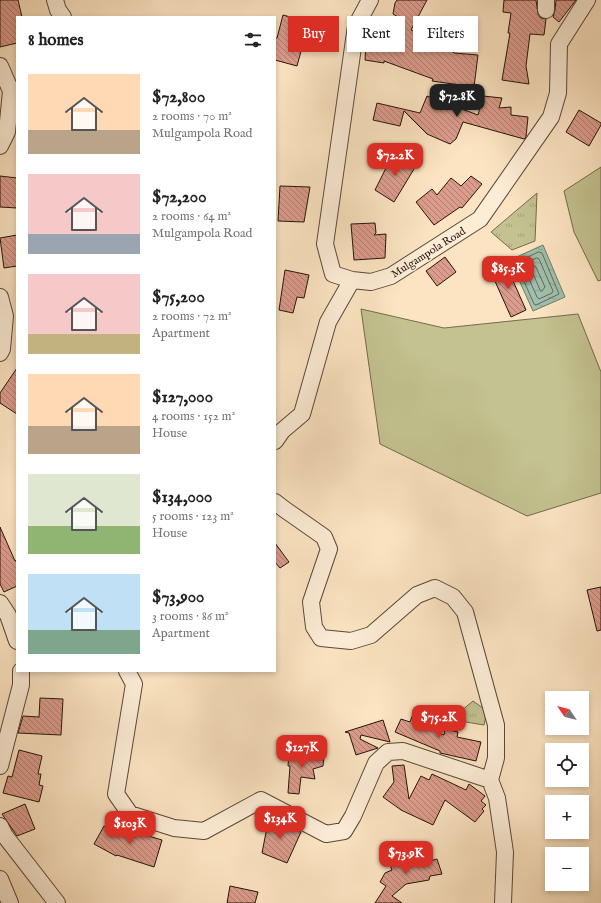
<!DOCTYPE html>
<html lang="en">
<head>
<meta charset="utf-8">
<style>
  body { margin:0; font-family:"IM FELL English",serif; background:#f6f6f6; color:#202124; height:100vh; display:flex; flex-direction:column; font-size:15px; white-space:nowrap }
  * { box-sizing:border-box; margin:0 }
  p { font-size:13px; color:#757577 }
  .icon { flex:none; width:22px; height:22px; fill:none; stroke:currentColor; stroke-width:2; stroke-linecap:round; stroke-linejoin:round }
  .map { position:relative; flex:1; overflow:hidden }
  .side { position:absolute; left:16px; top:16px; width:260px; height:656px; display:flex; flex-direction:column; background:#fff; border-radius:0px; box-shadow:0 2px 6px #0003 }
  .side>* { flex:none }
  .top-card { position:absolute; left:288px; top:16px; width:253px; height:36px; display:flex; gap:8px }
  .needle { width:26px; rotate:305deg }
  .tools { position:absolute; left:545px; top:691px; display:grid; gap:8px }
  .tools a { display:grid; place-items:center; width:44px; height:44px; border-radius:0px; background:#fff; box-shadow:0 2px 6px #0003; font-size:20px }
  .price { position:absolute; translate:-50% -34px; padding:0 9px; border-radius:8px; background:#d93025; color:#fff; font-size:13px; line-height:26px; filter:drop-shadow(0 1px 2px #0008) }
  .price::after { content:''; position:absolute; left:50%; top:24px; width:12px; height:9px; margin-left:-6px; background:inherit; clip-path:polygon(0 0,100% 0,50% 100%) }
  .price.current { background:#222; color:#fff }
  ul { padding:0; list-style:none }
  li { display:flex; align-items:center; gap:12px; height:100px; padding:0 12px }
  li span { display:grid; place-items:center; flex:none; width:112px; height:80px; border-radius:0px; color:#555 }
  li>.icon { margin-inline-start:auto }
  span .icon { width:48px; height:48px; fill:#fffc; stroke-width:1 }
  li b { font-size:17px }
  h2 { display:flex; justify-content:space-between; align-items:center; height:48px; padding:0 12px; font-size:17px }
  .pill { padding:0 14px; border-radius:0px; background:#fff; box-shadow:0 2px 6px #0003; font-size:14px; line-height:36px }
  .pill.current { background:#d93025; color:#fff }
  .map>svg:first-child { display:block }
  .grass { fill:url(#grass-tufts); stroke:#736b4d }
  .park { fill:#c3c290; stroke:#736b4d }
  .water { fill:url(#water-ripples); stroke:#6e7b6b }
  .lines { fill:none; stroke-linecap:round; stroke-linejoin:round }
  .shore { stroke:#626a5b; stroke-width:1 }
  .building { fill:url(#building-back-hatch); stroke:#23140a }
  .street-casing { stroke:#594838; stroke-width:18 }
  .street { stroke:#fdedd7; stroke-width:16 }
  .labels { text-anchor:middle; stroke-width:3; stroke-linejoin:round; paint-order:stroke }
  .street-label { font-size:11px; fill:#23140a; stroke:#fdedd7 }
</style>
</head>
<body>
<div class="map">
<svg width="601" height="903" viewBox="0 0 601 903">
  <defs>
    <pattern id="grass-tufts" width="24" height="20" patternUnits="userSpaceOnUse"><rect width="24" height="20" fill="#c3c290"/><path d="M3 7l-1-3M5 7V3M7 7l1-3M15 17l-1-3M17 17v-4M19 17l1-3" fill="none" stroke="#a7a67b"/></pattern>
    <pattern id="water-ripples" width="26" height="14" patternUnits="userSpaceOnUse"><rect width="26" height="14" fill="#a0bfac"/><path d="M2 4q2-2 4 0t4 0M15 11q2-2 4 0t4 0" fill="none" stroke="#8aa393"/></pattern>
    <pattern id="building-back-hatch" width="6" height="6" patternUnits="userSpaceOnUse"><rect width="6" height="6" fill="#dc9c8d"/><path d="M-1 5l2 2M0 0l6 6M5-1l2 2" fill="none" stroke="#b27e71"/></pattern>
  </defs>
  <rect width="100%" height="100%" fill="#fce4c2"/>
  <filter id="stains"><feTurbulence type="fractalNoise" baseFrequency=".005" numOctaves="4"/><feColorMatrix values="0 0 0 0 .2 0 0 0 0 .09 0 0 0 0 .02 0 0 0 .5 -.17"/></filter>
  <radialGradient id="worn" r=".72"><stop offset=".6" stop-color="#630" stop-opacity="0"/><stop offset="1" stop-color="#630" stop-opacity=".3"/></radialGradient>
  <path class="grass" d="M537 193 535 241 512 250 491 232Z
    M473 701 487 711 484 725 460 721 461 711Z"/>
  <path class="park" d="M601 167V280L598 281 574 232 564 191Z
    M361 309 444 328 578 314 601 372V493L527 516 380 444Z"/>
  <path class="water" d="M543 245 565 297 533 311 510 260Z"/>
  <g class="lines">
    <path class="shore" d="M539 252 542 253 559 294 536 305 534 304 516 263Z
      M537 258 539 259 553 291 552 293 539 299 537 297 523 265 524 264Z
      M534 266 536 267 545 287 542 291 540 290 531 269V267Z"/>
  </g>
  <path class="building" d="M0 0H18L22 17H17V43L0 47Z
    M397 0H427L411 30 439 41 454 53 478 55 474 87 432 81 433 79 384 61V63L365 60 366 43 394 49 403 20 393 14 395 3Z
    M504 0H536L538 14 541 18 546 19 544 35 530 34 526 66 529 84 502 80 510 33H508L511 13 503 12Z
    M556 0H576L559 22 553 17 555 10Z
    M283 15 309 22 297 66 275 60V38H277Z
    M427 96 478 115 483 96 502 98 499 108 511 107V115L528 117 526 137 524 139 463 122 456 139 450 144 427 134 404 111 400 126 373 120 377 103 420 113Z
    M579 110 601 123V125L589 146 566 132Z
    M394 152 417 164 394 202 375 190Z
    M0 176 17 178V208L0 207Z
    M471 176 482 184 462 208 460 207 434 225 416 202 432 189 437 195 451 178 461 186Z
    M280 186 310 187 304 222 278 221Z
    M375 223 376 233 374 235 386 234 385 258 354 260 351 224Z
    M17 235V266L4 268 0 238Z
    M445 257 456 272 437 286 426 271Z
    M505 263 526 310 511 317 490 270Z
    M285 270 309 275 304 298 297 297 293 313 279 310Z
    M17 368V414L0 403V393Z
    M0 527 15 561 17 560V586L4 592 0 584Z
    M275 543 289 562 280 568 275 562Z
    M601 587V630L597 631 587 590Z
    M40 698 63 699 61 735 18 733 23 716 39 717Z
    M413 714 425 720 423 726 444 735 445 729 458 732 457 737 481 742 476 761 440 753V751L395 732 401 719 410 722Z
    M383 720 390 742 361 735 360 739 378 748 356 755 349 733 345 732Z
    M19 750 42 756 38 774H41L39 785 43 786 39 802 3 793 8 776 12 777Z
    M289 752 324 756 323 766 313 769 315 779 301 777 299 794 288 793 290 766H288Z
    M404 765 409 799 421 776 429 780 432 774 466 790 469 784 485 796 481 801 486 805 482 809 484 811 475 822 445 800 433 825 401 810 383 797 394 782 392 766Z
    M25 804 35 829 17 836 2 814Z
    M269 817 277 819 301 832 287 863 262 853Z
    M122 824 135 832 162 840 154 867 117 855 116 856 94 844 104 826 116 833Z
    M410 852 419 856 423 863 437 859 442 874 430 876 429 880 406 884 392 896 402 903H375L386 886 380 882 385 873 392 870 388 861Z
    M230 886 258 892 255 903H227Z"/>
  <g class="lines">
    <defs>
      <path id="street" d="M55 0 58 10 63 17
        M370 0 356 26 325 244 333 274 352 280 371 282 391 276 480 219 551 117 558 93 559 44 587 0
        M546 10V0
        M0 66 11 91 7 132 0 146
        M0 297 5 316 2 349 0 353
        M275 441 282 431 302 414 328 322 352 280
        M275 502 284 509 324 537 329 549 311 602 314 627 321 638 351 641 371 635 417 595 435 588 453 597 465 612 496 725V758L490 780
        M0 603 8 615 17 641
        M127 671 134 684 116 794 130 814 174 828 204 831 261 800 326 834 344 831 353 816 376 763 388 752 403 751 490 780 497 798 505 852 503 903
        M0 766 21 685V671
        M0 826 5 836 57 903
        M0 879 10 903"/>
    </defs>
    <use href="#street" class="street-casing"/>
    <use href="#street" class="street"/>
  </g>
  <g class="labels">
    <g class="street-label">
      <text transform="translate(428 252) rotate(-32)" y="4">Mulgampola Road</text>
    </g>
  </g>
  <rect width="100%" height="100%" filter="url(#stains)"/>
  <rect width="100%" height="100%" fill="url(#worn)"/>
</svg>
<div class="tools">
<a><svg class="needle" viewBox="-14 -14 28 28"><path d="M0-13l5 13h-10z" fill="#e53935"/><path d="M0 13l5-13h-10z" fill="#757577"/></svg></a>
<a><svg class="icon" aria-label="locate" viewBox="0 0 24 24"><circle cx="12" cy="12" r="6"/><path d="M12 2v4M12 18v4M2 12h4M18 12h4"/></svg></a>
<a>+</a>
<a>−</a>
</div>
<b class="price current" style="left:457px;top:118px">$72.8K</b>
<b class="price" style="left:395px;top:177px">$72.2K</b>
<b class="price" style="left:508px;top:290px">$85.3K</b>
<b class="price" style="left:439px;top:739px">$75.2K</b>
<b class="price" style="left:302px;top:769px">$127K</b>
<b class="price" style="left:280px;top:840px">$134K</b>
<b class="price" style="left:130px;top:845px">$103K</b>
<b class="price" style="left:406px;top:875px">$73.9K</b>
<div class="top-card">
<a class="pill current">Buy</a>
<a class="pill">Rent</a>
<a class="pill">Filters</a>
</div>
<section class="side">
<h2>8 homes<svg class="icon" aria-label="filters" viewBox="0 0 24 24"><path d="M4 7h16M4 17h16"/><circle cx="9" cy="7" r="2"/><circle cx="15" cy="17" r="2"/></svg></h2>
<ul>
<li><span style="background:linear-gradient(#ffd9b3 70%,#b9a48a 0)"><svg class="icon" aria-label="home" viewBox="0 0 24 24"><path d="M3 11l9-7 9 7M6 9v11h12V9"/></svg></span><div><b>$72,800</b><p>2 rooms · 70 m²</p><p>Mulgampola Road</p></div></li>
<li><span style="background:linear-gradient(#f6c9c9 75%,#9aa5b1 0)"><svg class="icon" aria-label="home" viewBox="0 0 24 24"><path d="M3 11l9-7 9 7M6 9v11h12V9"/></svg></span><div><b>$72,200</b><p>2 rooms · 64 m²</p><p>Mulgampola Road</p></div></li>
<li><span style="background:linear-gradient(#f6c9c9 75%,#c2b280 0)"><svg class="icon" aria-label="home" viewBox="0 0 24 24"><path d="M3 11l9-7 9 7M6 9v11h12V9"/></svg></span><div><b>$75,200</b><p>2 rooms · 72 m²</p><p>Apartment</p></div></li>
<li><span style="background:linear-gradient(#ffd9b3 65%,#b9a48a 0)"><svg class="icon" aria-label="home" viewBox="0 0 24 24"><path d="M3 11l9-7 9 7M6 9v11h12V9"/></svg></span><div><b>$127,000</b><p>4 rooms · 152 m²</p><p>House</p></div></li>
<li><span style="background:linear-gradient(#dfe7d0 65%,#8fb573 0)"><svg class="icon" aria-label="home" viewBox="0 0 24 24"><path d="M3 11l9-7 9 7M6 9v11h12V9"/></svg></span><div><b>$134,000</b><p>5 rooms · 123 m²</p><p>House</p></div></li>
<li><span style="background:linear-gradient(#bfe0f5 70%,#7fa58c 0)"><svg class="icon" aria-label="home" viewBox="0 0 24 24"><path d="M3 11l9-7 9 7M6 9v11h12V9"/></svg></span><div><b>$73,900</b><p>3 rooms · 86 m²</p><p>Apartment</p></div></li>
</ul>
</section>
</div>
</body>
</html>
